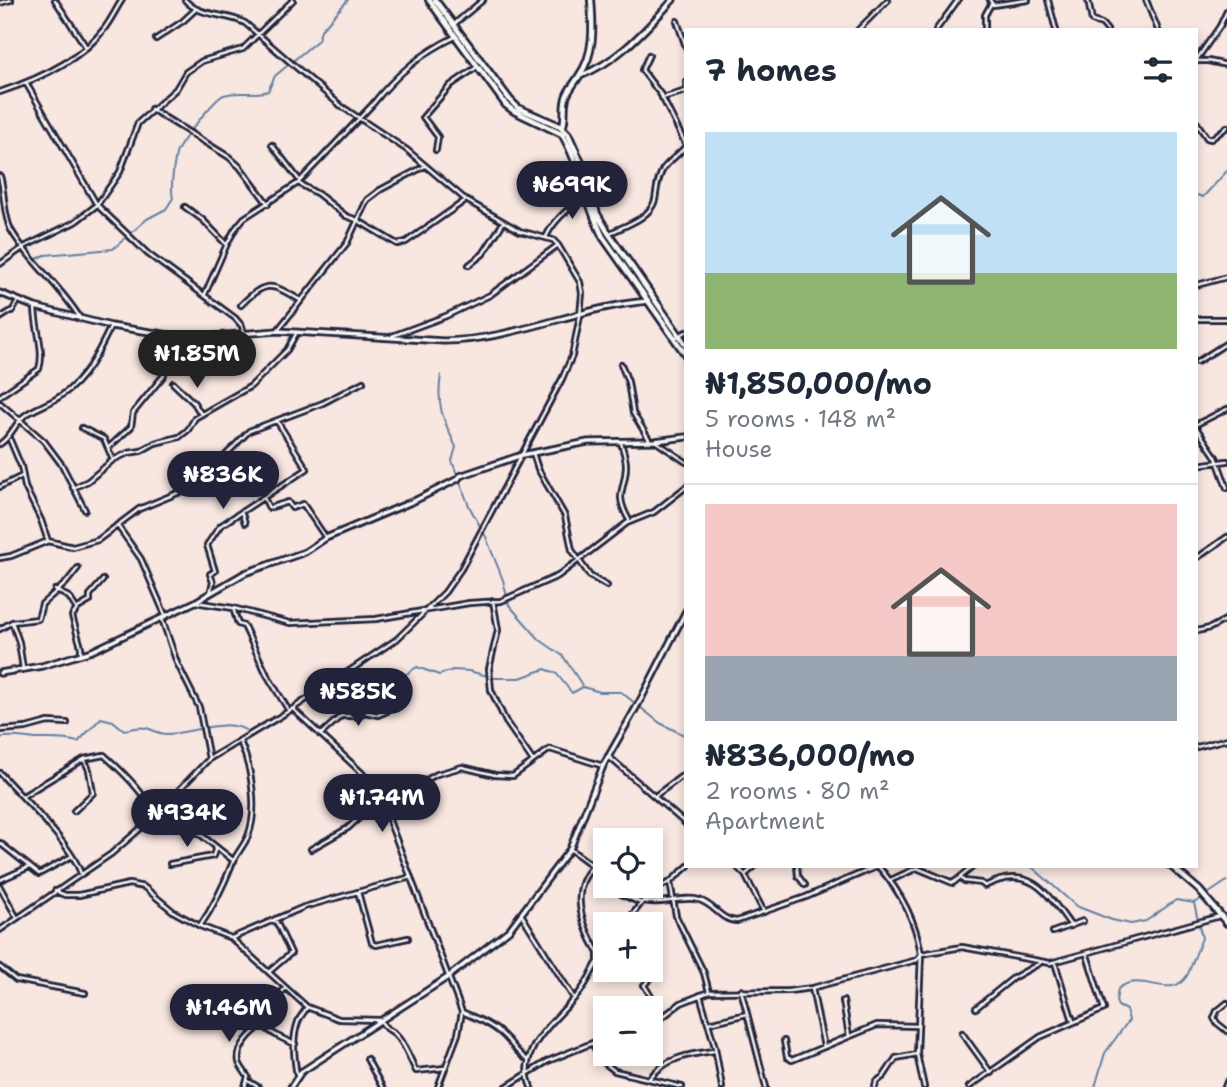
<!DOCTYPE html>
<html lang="en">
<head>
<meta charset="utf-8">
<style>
  body { margin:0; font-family:"Shantell Sans",sans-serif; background:#f2f2f3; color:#1f2937; height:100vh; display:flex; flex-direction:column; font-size:26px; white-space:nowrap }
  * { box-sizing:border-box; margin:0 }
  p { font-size:23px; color:#747a83 }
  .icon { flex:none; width:38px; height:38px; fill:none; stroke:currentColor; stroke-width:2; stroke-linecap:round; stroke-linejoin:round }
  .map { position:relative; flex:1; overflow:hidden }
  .sheet { position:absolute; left:684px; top:28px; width:514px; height:840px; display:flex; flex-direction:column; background:#fff; border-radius:0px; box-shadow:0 4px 10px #0003 }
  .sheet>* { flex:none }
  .buttons { position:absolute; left:593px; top:828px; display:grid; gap:14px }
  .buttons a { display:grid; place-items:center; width:70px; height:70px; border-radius:0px; background:#fff; box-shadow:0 4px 10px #0003; font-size:35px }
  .price { position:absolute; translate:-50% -60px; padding:0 16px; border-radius:24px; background:#22223b; color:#fff; font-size:23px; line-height:46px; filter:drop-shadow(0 2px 4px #0008) }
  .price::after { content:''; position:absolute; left:50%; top:42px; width:21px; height:16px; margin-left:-10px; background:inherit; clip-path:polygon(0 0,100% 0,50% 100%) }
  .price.selected { background:#222; color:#fff }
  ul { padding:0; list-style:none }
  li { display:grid; align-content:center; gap:14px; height:371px; padding:0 21px }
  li+li { border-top:2px solid #e0e1e3 }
  li span { display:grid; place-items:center; height:217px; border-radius:0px; color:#555 }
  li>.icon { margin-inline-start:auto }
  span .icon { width:126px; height:126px; fill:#fffc; stroke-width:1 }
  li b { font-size:30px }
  h2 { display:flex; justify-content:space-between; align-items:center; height:84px; padding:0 21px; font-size:30px }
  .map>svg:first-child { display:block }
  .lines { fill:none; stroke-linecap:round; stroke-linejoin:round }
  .stream { stroke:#6380a3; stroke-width:2 }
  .minor-casing { stroke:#22223b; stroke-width:8 }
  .tertiary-casing { stroke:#22223b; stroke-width:9 }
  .secondary-casing { stroke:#22223b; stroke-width:10 }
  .minor { stroke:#f6f6f2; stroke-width:2.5 }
  .tertiary { stroke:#f6f6f2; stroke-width:3.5 }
  .secondary { stroke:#f6f6f2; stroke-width:4.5 }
</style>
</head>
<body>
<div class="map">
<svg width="1227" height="1087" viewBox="0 0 1227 1087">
  <rect width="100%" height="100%" fill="#f8e6e0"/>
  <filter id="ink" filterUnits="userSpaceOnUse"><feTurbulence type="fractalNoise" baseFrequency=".0143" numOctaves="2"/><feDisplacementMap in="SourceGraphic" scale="14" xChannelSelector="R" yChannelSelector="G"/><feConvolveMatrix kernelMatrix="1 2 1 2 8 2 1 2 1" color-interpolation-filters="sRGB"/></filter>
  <g filter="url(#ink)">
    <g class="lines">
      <path class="stream" d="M1197 195 1203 197 1227 171
        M37 259 45 255 113 249 147 219 166 209 173 198C170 189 174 164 176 154 178 145 216 97 224 95 238 90 254 96 268 91L275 76 318 40 321 30 348 0
        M441 375C436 405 443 419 456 447L452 461 469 506 486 537 503 580 509 605 540 640 563 656 582 685
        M329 688 337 686 352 693 371 697 417 667 439 675 453 670 469 671 495 678H520L545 669 556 673 572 693 583 687 600 692H621L660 723 686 736
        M0 738C13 734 26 739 39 739 53 739 64 738 78 742L101 718 113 721 124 730C130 729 140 726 146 728 154 730 158 734 167 734 190 734 228 716 248 732
        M1031 866 1076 906 1112 920 1131 924 1146 921 1176 900 1194 903 1227 881
        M1095 1087 1105 1053 1129 1020 1126 1010 1118 1006 1116 1001 1118 989C1141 969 1172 1003 1188 974L1202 938 1194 903"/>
      <defs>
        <path id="minor" d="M55 0 86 47
          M990 0 993 5 1028 0
          M1048 0 1056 30
          M1088 0 1092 21 1102 24 1107 30
          M1146 0 1158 30
          M0 3 11 0
          M677 21 686 47
          M453 25 483 0
          M858 30 888 0
          M936 30 958 0
          M985 30V15L991 4
          M156 39 183 21 196 9
          M649 55 642 70 661 95 686 145
          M1197 59 1220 26 1227 11
          M1197 61H1208L1227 65
          M686 82V88
          M26 83 97 205 148 254 235 318 242 326 244 333
          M0 92C36 80 81 60 104 29 111 20 116 9 122 0
          M662 98 686 91
          M151 109 229 157 240 167 268 204
          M1197 123 1207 138 1211 139 1227 127
          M272 145 300 181
          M436 150 438 137 423 117 451 85 477 67
          M0 176C5 192 3 215 11 230 30 263 61 286 80 318
          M298 183 318 194 346 216 357 220 397 244 406 242 466 200
          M185 207 203 220 226 244
          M608 234C623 226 650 219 655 200 657 188 657 180 663 169 668 162 680 153 686 146
          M546 237C555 218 570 208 586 195
          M0 264 24 247 75 222 97 205 120 172 138 123 176 89 186 72 202 61 243 49 293 0
          M469 265 483 254 503 223
          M1197 285 1227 277
          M205 294 227 244 235 229 244 218 298 183 372 105C394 77 423 52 455 37
          M241 305C266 280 271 283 300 300
          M0 318 13 310 18 301
          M1197 319H1227
          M277 331 347 243 367 200 380 190 425 166
          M392 336 446 316 490 295 558 245
          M675 338 686 332
          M147 344 163 366
          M1197 362 1227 343
          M621 364 628 382 633 413 650 441
          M173 383 194 403 201 414
          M0 396 39 369C45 351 35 327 35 307
          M0 403 44 441 62 465 85 510
          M1197 424 1227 409
          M82 428 104 439 113 460
          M1197 429 1216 457 1227 488
          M10 440 21 466 25 487 41 520 48 541
          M655 441 686 462
          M621 443C623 450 626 458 626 465 626 490 613 492 629 520
          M0 444C12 436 13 426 24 416 36 407 50 404 62 395 86 379 99 351 111 326
          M108 448 131 427 133 413 164 375 163 366 177 350 180 337
          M533 453 538 469 565 516 572 550 590 576 607 586
          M1197 465 1227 461
          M0 487 22 476
          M73 488 88 481 113 460 128 453 141 451 155 443 179 437 188 430 195 418 251 386 287 350 297 332
          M264 498 269 508 288 502 292 508 303 504 326 538
          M242 514 245 523
          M117 525 141 559 166 617
          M0 558 11 556 48 541 73 547 98 540 139 509 185 490 217 464 249 431 323 403 363 382
          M1197 558 1227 537
          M55 590 69 597 76 608
          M210 593 213 582 210 574 215 571 207 545 220 526 307 469 277 421
          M493 601 498 630 489 669 491 690 506 722 533 761
          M195 602 233 608 290 623 376 619 469 603 501 601 558 576 627 523 654 512 686 487
          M233 608 238 624 244 626 267 675 289 711
          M162 619 177 663 199 707 209 759
          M12 622 19 642 23 669
          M0 629 12 622 38 619 42 604 66 583 78 568
          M1197 631 1210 628 1227 619
          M81 654V647L72 616 78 608 90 601V595L103 580
          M293 709 362 773 386 803 390 823 462 1012 458 1034 438 1087
          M0 730 26 728 48 722 67 723
          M320 735 341 716H357L365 712 378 715 387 711
          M1197 747 1227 739
          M608 756 686 824
          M0 773C21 797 72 844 81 874
          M23 796 84 759 104 755C124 773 142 791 155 814
          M655 796 686 773
          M160 809 182 820 234 861
          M74 811 93 793 89 770 84 759
          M0 843 39 874 72 856
          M311 849 348 828 360 817 437 774 462 767 495 775 513 776 550 749 603 766
          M570 849 593 866 606 879
          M170 864 213 856 216 847
          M593 866C568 892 583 926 598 953V959
          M736 866 745 875 764 912
          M797 866 798 876 805 885
          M745 875 755 866
          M961 878 964 881 981 883 985 886C1029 863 1047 892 1071 926
          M0 880 29 867
          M891 880 917 868 953 883 974 866
          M670 882 676 916 704 973 709 992
          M611 886 621 894 641 903
          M0 887 17 918
          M55 891 65 895H79L129 884 144 887 174 912 200 926 231 938 307 1007 339 1019 380 1020C389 1034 389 1027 396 1035 405 1044 410 1059 416 1071L445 1068
          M358 892 372 943 376 945 408 938
          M643 901C662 906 682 895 699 900 714 904 721 921 737 921L806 897 878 866C900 891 916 921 921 954L917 1054 924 1087
          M521 914 573 997
          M625 924 650 892 670 882 688 866
          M200 926C214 906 223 887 232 864 236 854 244 846 248 836 259 809 251 767 240 741
          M0 930 111 854 148 822 209 759 289 711 397 639 445 592 461 569 562 379 572 356 580 316 582 293 580 282 558 245 553 240 520 231 466 200 407 150 341 106 245 23C226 13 199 17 185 0
          M1053 932 1083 921
          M232 938 304 907 411 877
          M651 959 654 965 651 969
          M1055 963 1073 1021
          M0 967 16 980 85 993
          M650 970 648 972 651 978 644 985 663 1016
          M270 971 291 953 275 919
          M812 988 824 1047
          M741 990 766 1087
          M232 993C249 998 252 1011 262 1024 271 1034 283 1039 295 1044
          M700 995 715 1047 722 1087
          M272 1001 286 988
          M843 1001 849 1036
          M1227 1003 1217 1011 1214 1018 1217 1023 1227 1031
          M976 1008 1013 978 1040 963
          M462 1012C476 1018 491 1024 503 1035 512 1043 517 1054 528 1060
          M709 1023 747 1014
          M651 1026 681 1003 709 992 789 991 812 988 917 960 921 954 962 947 1050 963 1220 916
          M962 1033 991 1073
          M784 1041 787 1057 792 1060 877 1025 918 1026
          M592 1043 602 1061 615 1071 682 1087
          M367 1059 382 1087
          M297 1075C294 1059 292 1038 298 1022 300 1016 305 1012 307 1007
          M649 1079C665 1058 689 1054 714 1051
          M248 1081 258 1087
          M245 1087 248 1077C245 1072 240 1066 239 1062 236 1047 252 1032 263 1025
          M506 1087 548 1061 590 1044 606 1040
          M531 1087C514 1049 559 1018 580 992 590 979 595 963 606 950
          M875 1087 876 1082 884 1076 896 1058 917 1054
          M969 1087 1040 1037 1104 1009 1087 955
          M1225 1087 1227 1082"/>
        <path id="tertiary" d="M580 76C619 61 645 30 673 0
          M0 293 35 307 111 326 189 338 277 331 444 341C514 340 579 307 648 301
          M0 673 42 666 92 651 195 602 245 573 305 552 326 538 416 500 458 479 460 476 522 455 588 442 655 441 686 437
          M291 1087 301 1072 448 977 509 930 570 849 603 766 641 699 686 611"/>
        <path id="secondary" d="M429 0 506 105 514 111 562 134C581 166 586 204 603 237L686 355
          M435 0 510 100 518 108 560 126 568 134 583 167 597 214 609 234 686 345
          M562 128C567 118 562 106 567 95 570 88 575 83 579 76 595 54 593 26 591 0
          M1171 866 1199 890 1227 923"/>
      </defs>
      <use href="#minor" class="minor-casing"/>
      <use href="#tertiary" class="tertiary-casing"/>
      <use href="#secondary" class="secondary-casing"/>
      <use href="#minor" class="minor"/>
      <use href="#tertiary" class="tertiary"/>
      <use href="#secondary" class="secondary"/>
    </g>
  </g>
</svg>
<div class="buttons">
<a><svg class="icon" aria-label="locate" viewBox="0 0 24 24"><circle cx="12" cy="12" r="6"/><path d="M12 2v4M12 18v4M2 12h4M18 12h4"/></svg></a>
<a>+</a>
<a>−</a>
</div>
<b class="price" style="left:572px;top:221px">₦699K</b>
<b class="price selected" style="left:197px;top:390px">₦1.85M</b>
<b class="price" style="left:223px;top:511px">₦836K</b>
<b class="price" style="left:358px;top:728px">₦585K</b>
<b class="price" style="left:382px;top:834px">₦1.74M</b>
<b class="price" style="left:187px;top:849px">₦934K</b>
<b class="price" style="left:229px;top:1044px">₦1.46M</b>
<section class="sheet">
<h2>7 homes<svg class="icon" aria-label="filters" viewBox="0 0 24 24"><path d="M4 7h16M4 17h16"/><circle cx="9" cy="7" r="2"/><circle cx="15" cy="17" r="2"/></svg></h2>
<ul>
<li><span style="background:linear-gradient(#bfe0f5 65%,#8fb573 0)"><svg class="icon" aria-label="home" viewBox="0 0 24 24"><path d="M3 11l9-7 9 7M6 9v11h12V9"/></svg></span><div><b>₦1,850,000/mo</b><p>5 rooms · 148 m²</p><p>House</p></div></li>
<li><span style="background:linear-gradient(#f6c9c9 70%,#9aa5b1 0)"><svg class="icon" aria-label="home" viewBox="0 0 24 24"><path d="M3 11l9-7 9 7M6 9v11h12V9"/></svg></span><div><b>₦836,000/mo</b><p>2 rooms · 80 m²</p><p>Apartment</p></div></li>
</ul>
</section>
</div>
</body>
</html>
